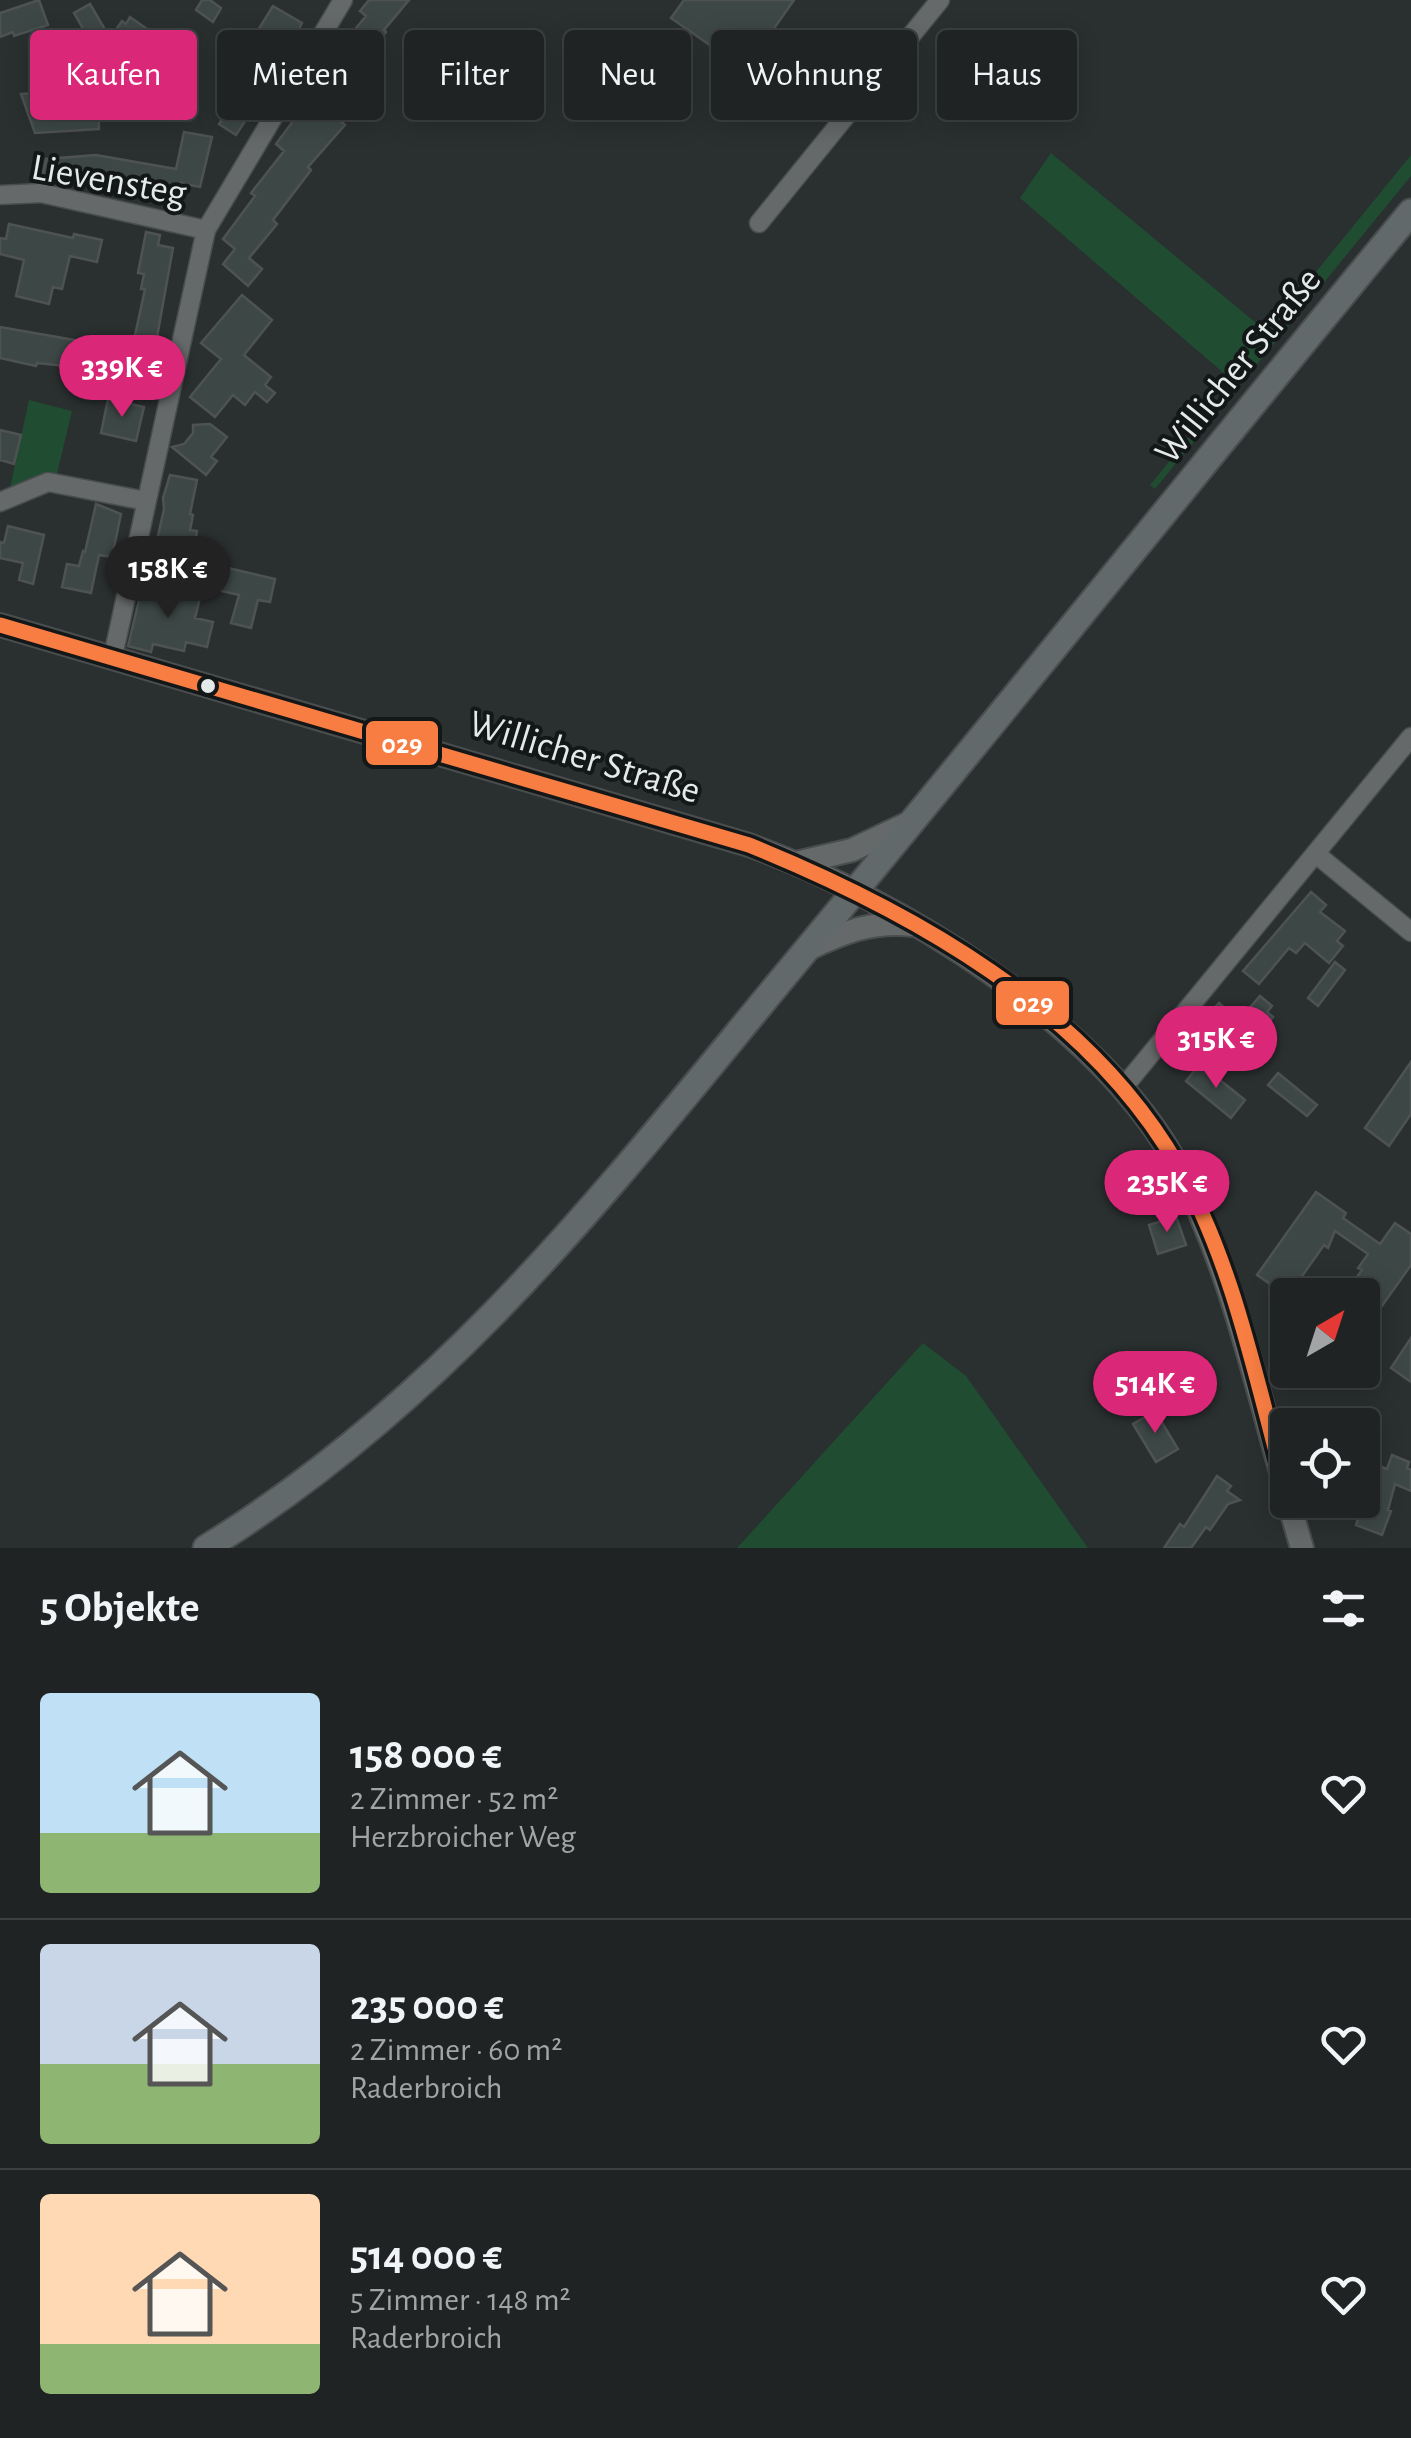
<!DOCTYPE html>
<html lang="de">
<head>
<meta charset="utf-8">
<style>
  body { margin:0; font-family:"Alegreya Sans",sans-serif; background:#282b2b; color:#f1f3f6; height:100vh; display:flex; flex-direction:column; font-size:38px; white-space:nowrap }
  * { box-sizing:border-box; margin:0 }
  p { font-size:32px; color:#a2a4a6 }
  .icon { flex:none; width:55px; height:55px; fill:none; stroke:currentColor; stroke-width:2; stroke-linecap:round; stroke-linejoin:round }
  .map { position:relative; height:1548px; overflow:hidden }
  .panel { display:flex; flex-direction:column; background:#202323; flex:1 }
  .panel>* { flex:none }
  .hud { position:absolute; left:30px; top:30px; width:1352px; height:90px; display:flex; gap:20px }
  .needle { width:65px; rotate:39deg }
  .buttons { position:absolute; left:1270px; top:1278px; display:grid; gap:20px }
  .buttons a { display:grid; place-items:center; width:110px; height:110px; border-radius:10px; background:#202323; box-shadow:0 5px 25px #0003,0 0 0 2px #3d4041; font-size:50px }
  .price { position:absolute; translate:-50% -85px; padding:0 22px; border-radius:35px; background:#db2777; color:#fff; font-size:32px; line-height:65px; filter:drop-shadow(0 2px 5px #0008) }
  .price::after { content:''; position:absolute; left:50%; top:60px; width:30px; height:22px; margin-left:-15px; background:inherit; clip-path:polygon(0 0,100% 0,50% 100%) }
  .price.active { background:#222; color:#fff }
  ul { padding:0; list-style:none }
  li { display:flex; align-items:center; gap:30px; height:250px; padding:0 40px }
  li+li { border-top:2px solid #3d4041 }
  li span { display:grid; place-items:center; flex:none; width:280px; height:200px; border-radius:10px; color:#555 }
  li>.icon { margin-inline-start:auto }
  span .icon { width:120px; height:120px; fill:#fffc; stroke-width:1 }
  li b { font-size:42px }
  h2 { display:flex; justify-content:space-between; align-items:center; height:120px; padding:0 40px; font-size:42px }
  .pill { padding:0 35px; border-radius:10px; background:#202323; box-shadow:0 5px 25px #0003,0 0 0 2px #3d4041; font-size:35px; line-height:90px }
  .pill.active { background:#db2777; color:#fff }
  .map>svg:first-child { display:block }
  .green { fill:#204c32 }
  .building { fill:#3d4846; stroke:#4e5252; stroke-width:2.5 }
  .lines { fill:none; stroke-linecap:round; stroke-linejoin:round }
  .minor-casing { stroke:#494d4d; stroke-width:21 }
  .tertiary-casing { stroke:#494d4d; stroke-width:26 }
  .secondary-casing { stroke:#494d4d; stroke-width:29 }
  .minor { stroke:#666969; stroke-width:18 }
  .tertiary { stroke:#666969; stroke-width:22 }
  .secondary { stroke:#61696b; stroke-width:25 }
  .bus-1-casing { stroke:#141717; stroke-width:22 }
  .bus-1 { stroke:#f77d43; stroke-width:15 }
  .bus-dot { fill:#e4e9e9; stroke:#141717; stroke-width:4 }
  .labels { text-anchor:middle; stroke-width:8; stroke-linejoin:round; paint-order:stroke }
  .street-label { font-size:38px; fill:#e4e9e9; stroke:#141717 }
  .line-badge { stroke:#141717; stroke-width:4 }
  .badge-label { font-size:28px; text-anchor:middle; font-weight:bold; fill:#fff }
</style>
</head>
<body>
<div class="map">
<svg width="1411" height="1548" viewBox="0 0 1411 1548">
  <rect width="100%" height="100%" fill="#2a2f2f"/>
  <path class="green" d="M1051 153 1267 332 1411 155V176L1155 489 1150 485 1234 382 1020 198Z
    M29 400 72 411 57 474 39 475 10 488Z
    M923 1343 966 1376 1088 1548H737Z"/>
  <path class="building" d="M39 0 48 25 14 36 13 32 0 37V13Z
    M202 0H210L221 8 213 22 196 10Z
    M369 0H409L384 30 386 32 381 38 384 41 360 70 363 71 358 77 360 80 332 114 345 125 308 167 311 170 273 220 277 224 249 258 262 269 248 286 223 264 235 249 223 239 255 196 251 193 284 151 276 144 342 55 337 51 366 16 360 11Z
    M684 0H794L754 57 739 47 731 60 671 18Z
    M90 4 110 38 122 21 126 24 130 17 150 31 133 54 127 49 115 98 98 100 99 129 35 133 21 94 45 92 46 111 79 108 78 85 114 83 74 13Z
    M273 6 302 23 277 72 236 135 219 124 229 108 219 101 240 66 237 64Z
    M51 52 82 55 79 82 48 79Z
    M184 132 212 137 200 187 180 183 178 196 158 192 157 197 79 180 78 184 50 178V175L43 173 46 159 96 155 176 169Z
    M9 224 73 238 74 234 102 240 97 262 70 256 62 289 53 287 49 304 16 296 24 260 0 254V238L6 239Z
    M146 232 160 235 158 245 173 248 149 382 126 377 145 289H141L144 274 138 273Z
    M242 295 272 320 244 355 271 377 265 385 275 393 267 402 255 392 245 405 233 395 215 417 190 397 221 359 201 343Z
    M0 327 80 341 74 367 37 363 36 366 0 358Z
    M108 399 144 407 136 441 101 433Z
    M210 424 227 437 211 457 217 461 206 475 172 447 184 444 193 433V425Z
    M0 430 21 435 14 464 0 460Z
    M170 475 197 480 190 514 193 515 190 530 197 531 191 568 177 565 180 554 155 549 164 509 163 498Z
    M96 504 121 514 112 557 99 555 91 593 62 587 67 564 79 566 83 551 85 552Z
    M8 526 44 535 33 584 19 580 23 563 0 558V542L4 543Z
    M211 564 275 579 270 602 258 600 251 628 231 623 239 595 205 587Z
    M143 584 200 598 195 618 213 622 207 647 186 642 184 651 153 644 151 652 128 646Z
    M1311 892 1326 905 1320 912 1345 931 1337 941 1343 946 1329 963 1305 943 1296 953 1289 948 1259 984 1243 971Z
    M1335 962 1345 970 1318 1006 1308 998Z
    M1260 996 1272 1006 1267 1012 1273 1017 1257 1036 1240 1022 1225 1038 1204 1019 1219 1003 1239 1020Z
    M1411 1062V1114L1389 1146 1365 1128Z
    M1200 1064 1245 1100 1231 1118 1186 1081Z
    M1278 1073 1317 1105 1307 1116 1268 1085Z
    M1316 1192 1346 1213 1343 1218 1380 1244 1395 1223 1411 1234V1265L1362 1334V1295H1344L1362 1270 1358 1268 1368 1254 1335 1231 1328 1248 1324 1245 1288 1296 1257 1275Z
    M1176 1216 1186 1245 1158 1254 1149 1225Z
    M1411 1338V1382L1391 1368Z
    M1155 1411 1178 1449 1156 1462 1133 1424Z
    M1392 1455 1409 1462 1407 1468 1411 1470V1491L1395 1484 1388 1510 1391 1511 1382 1535 1356 1525 1362 1507V1491L1374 1464 1387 1469Z
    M1217 1476 1231 1486 1227 1491 1240 1500 1228 1504 1210 1530 1206 1527 1191 1548H1164L1180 1524 1184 1527Z"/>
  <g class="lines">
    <defs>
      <path id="minor" d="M0 195 41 193 206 230
        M759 223 940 0
        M0 502 48 482 146 501
        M113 656 206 230 343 0
        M1316 854 1411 932
        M1122 1089 1411 737"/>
      <path id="tertiary" d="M0 625 749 845C896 898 1103 1025 1178 1167 1232 1270 1256 1386 1288 1498
        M796 863 852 850 909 823
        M806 950C841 933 873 920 913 925
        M1288 1500 1302 1548"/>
      <path id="secondary" d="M206 1548C458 1393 621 1172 807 949 1010 705 1208 457 1411 212"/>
    </defs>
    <use href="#minor" class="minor-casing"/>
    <use href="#tertiary" class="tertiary-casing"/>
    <use href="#secondary" class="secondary-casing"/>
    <use href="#minor" class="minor"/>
    <use href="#tertiary" class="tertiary"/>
    <use href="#secondary" class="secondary"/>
    <defs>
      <path id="bus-1" d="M0 625 749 845C912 911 1088 1009 1178 1166 1235 1266 1257 1386 1288 1496"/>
    </defs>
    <use href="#bus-1" class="bus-1-casing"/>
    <use href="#bus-1" class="bus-1"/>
  </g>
  <circle class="bus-dot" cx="208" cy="686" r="9"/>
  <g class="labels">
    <g class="street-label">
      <text transform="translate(109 179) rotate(10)" y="13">Lievensteg</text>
      <text transform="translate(1237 365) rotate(-51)" y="13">Willicher Straße</text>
      <text transform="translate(585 756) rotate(17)" y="13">Willicher Straße</text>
    </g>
  </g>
  <g class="line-badge">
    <rect x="364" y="719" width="76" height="48" rx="10" fill="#f77d43"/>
    <rect x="994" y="979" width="77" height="48" rx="10" fill="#f77d43"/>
  </g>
  <g class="badge-label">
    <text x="402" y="753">029</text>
    <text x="1033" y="1012">029</text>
  </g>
</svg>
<div class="buttons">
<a><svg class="needle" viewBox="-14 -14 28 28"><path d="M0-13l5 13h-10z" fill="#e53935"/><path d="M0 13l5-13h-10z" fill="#a2a4a6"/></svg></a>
<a><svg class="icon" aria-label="locate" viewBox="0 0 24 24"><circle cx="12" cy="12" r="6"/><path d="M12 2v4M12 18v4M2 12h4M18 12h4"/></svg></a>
</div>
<b class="price" style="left:122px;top:420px">339K €</b>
<b class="price active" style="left:168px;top:621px">158K €</b>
<b class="price" style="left:1216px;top:1091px">315K €</b>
<b class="price" style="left:1167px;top:1235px">235K €</b>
<b class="price" style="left:1155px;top:1436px">514K €</b>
<div class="hud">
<a class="pill active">Kaufen</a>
<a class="pill">Mieten</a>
<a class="pill">Filter</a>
<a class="pill">Neu</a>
<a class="pill">Wohnung</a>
<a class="pill">Haus</a>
</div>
</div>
<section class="panel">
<h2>5 Objekte<svg class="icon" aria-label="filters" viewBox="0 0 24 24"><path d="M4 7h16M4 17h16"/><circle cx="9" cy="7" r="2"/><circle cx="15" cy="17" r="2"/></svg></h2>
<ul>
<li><span style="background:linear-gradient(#bfe0f5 70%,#8fb573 0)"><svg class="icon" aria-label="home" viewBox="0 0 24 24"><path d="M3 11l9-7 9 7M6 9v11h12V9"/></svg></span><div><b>158 000 €</b><p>2 Zimmer · 52 m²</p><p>Herzbroicher Weg</p></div><svg class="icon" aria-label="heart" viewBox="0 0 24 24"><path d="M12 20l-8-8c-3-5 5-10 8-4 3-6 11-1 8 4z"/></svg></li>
<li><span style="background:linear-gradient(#c9d6e8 60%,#8fb573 0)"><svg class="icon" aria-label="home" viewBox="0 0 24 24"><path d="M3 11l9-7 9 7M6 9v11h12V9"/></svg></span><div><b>235 000 €</b><p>2 Zimmer · 60 m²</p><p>Raderbroich</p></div><svg class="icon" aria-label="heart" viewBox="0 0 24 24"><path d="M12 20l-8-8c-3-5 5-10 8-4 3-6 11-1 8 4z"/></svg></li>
<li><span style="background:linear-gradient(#ffd9b3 75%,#8fb573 0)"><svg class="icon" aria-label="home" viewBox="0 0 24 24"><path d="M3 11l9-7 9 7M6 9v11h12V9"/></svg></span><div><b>514 000 €</b><p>5 Zimmer · 148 m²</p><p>Raderbroich</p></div><svg class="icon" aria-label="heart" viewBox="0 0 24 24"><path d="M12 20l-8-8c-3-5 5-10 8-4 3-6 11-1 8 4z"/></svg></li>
</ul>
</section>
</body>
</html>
